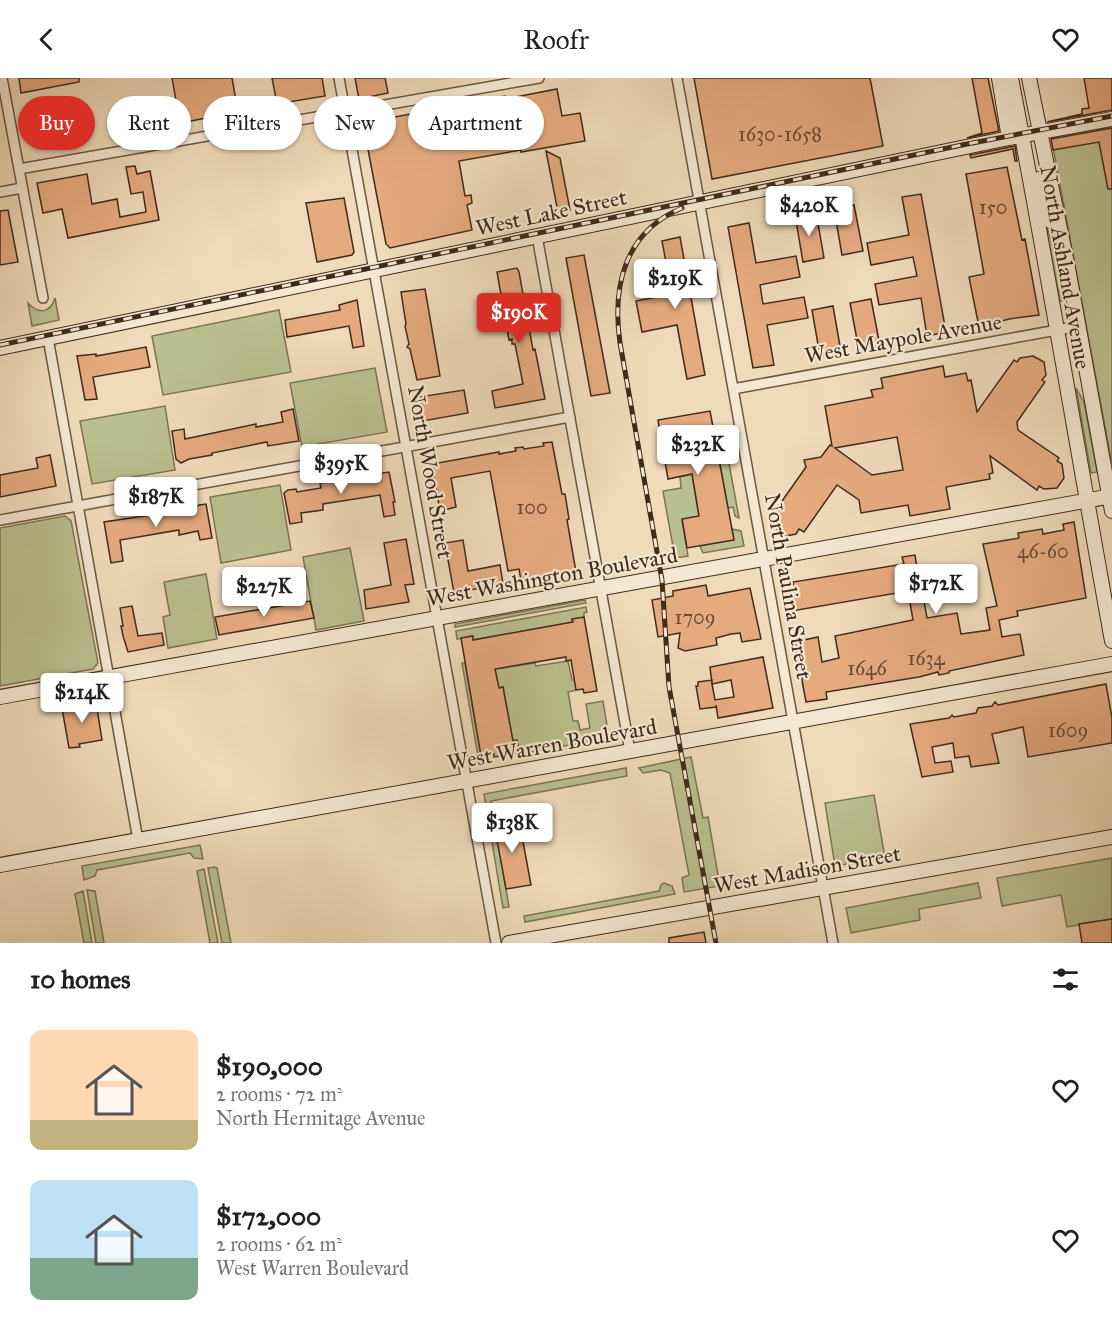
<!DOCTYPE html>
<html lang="en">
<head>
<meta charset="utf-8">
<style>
  body { margin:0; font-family:"IM FELL Great Primer",serif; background:#f6f6f6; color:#202124; height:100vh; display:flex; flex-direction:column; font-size:22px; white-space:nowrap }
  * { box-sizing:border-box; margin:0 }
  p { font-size:20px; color:#757577 }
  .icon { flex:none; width:33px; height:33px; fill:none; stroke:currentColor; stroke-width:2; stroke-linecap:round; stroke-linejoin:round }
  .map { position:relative; height:865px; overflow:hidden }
  .details { display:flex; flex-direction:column; background:#fff; flex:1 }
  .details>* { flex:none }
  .hud { position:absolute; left:18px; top:18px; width:600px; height:54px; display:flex; gap:12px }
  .price { position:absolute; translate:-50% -51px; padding:0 14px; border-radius:6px; background:#fff; color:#222; font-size:20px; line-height:39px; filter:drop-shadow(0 2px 3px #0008) }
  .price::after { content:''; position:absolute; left:50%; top:36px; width:18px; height:14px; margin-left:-9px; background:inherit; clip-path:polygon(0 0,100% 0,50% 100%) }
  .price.on { background:#d93025; color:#fff }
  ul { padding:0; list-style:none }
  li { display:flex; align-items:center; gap:18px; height:150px; padding:0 30px }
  li span { display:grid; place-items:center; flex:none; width:168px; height:120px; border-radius:12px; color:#555 }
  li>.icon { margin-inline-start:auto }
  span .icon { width:72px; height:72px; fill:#fffc; stroke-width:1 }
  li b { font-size:26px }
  h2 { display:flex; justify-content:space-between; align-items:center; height:72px; padding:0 30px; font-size:26px }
  .chip { padding:0 21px; border-radius:27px; background:#fff; box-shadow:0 2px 4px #0004; font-size:21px; line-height:54px }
  .chip.on { background:#d93025; color:#fff }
  header { display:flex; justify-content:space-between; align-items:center; height:78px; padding:0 30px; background:#fff; font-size:27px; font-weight:600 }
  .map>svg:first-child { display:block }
  .green { fill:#babf8f; stroke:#7d7455; stroke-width:1.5 }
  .building { fill:#e6aa7f; stroke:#402a1b; stroke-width:1.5; fill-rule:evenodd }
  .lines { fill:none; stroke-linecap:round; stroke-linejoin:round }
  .street-casing { stroke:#6c5642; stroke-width:12 }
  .secondary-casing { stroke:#402a1b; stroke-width:16 }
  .street { stroke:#f5e7d2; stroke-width:9 }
  .secondary { stroke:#f5e7d2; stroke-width:14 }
  .rail-casing { stroke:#402a1b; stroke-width:5 }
  .rail { stroke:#f5e7d2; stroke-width:3; stroke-dasharray:9; stroke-linecap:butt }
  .labels { text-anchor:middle; stroke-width:4.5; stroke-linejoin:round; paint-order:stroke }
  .number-label { font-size:20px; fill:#6a4a34 }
  .street-label { font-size:22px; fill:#402a1b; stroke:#f5e7d2 }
</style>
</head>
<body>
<header><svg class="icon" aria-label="back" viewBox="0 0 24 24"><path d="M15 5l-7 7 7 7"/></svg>Roofr<svg class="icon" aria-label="heart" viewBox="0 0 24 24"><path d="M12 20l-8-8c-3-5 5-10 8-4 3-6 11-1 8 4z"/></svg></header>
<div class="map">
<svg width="1112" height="865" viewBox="0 0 1112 865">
  <rect width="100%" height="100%" fill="#efdab9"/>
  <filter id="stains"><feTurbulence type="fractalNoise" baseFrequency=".00333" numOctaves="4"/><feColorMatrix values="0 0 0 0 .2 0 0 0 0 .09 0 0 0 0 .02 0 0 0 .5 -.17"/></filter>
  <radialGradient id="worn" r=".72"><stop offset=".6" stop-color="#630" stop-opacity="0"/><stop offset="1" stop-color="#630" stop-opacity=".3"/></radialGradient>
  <path class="green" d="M1112 53V386L1053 69Z
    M1044 140 1058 185 1065 222 1060 223Z
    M55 220 59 242 32 248 28 225C38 236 50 236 55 220Z
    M279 232 291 294 163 317 152 258Z
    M375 290 387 354 302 369 290 305Z
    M1076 310 1084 324 1097 394 1091 395Z
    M165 328 175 392 92 406 80 343Z
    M724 358 739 440 735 438 733 429 728 430 715 360Z
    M692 396 699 438 682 442 688 478 675 480 663 413 681 410 680 399Z
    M280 407 291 472 221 485 210 419Z
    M65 438 71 443 98 585 93 591 0 608V450Z
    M732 451 741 453 744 468 703 475 700 468 733 462Z
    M350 470 364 543 316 552 303 479Z
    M206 496 217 561 168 570 163 539 170 537 164 504Z
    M585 522 586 525 455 549V546Z
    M586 529 587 534 584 535V539L572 541 573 544 473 562 472 558 457 561 456 553Z
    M568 583 572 602H575L576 612 568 614 573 643H578L580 652 590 650 586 626 603 623 609 660 520 676 517 663H513L503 609 498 610 495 591 535 585 536 588Z
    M462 585H465L481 678H478Z
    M691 679 703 740 708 739 720 808 684 814 682 800 689 797 670 695 661 692 643 695 639 690Z
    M626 690 627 698 491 723 509 829 503 830 484 716Z
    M874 717 885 780 835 788 825 725Z
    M200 767 203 781 194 780 190 775 97 792 95 798 84 802 82 788Z
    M1112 780V841L1067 849 1061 817 1002 828 997 800Z
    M214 789 217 790 231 865H222L208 790Z
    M204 791 218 865H210L197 793Z
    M664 805 672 808 675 816 525 844 524 838 659 813 661 807Z
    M978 805 981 820 919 831 920 842 851 855 846 830Z
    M87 812 95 813 104 865H96Z
    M83 813 92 865H84L75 816Z"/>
  <path class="building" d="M19 0H79V4L21 15Z
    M172 0H232L238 34 180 45Z
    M272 0H322L325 18 277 26Z
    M355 0H385L388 15 359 21Z
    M694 0H870L883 68 712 101Z
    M972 0H988L999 53 967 60 982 55Z
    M1084 0H1112V32L1047 44 1082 36V31L1089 30Z
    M557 11 562 38 580 35 585 63 521 74V72L459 83 465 118 471 117 472 125 467 127 472 152 390 170 386 166 363 45 505 18 506 21Z
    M1112 50V111H1108L1099 64 1053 72 1051 61Z
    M1015 68 1017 83H1015L1013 71 971 80 970 77Z
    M546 73 560 80 570 132 558 134Z
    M135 88 137 96 150 93 159 142 68 160 62 131 43 135 37 105 87 96 92 126 117 121 120 139 146 134 143 114 131 116 126 89Z
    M1007 89 1022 162 1025 161 1039 237 1009 241 979 249 969 199 984 196 966 96Z
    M921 116 946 254 927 258 921 220 879 227 875 206 917 198 913 179 871 187 867 165 909 157 902 119Z
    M344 120 354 174 352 177 317 184 306 125Z
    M854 127 863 173 842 177 834 131Z
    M8 132 18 184 0 187V133Z
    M816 134 824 180 803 184 795 137Z
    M749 145 756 185 796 178 800 199 760 207 763 226 804 219 808 240 767 247 774 287 753 290 728 149Z
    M680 159 705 297 687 301 677 247 642 254 636 223 672 216 662 163Z
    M584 177 610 315 591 318 566 180Z
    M517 190 519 194 533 272 535 271 545 321 495 330 492 313 523 306 515 266H512V261L509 262 497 194Z
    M425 211 440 298 417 302 410 271 407 269 409 266 405 248 406 246 401 214Z
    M871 221 880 268 859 272 850 225Z
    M357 222 364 268 353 270 349 248 287 259 285 242 340 232 339 227Z
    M833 228 841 274 820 278 812 232Z
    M146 269 150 289 93 299 97 321 85 322 77 278 96 276V278Z
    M1033 278 1044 284 1046 297 1042 302 1045 304 1017 344 1018 352 1059 380 1057 383 1062 386 1064 400 1057 410 1044 411 1039 408 1037 412 990 378 993 395 989 396 990 401 946 409 950 431 910 438 908 427 861 435 859 422 837 407 804 454 799 451 796 456 786 458 777 452 775 442 779 437 775 433 806 389 804 382 821 379 830 367 832 368 825 328 873 319 871 312 883 310 881 300 943 288 945 299 966 295 968 303 971 302 977 334 1014 282 1017 284 1020 280ZM897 359 903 392 872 397 835 370Z
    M464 312 468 335 423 343 419 319Z
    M293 331 299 363 268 368 267 364 212 375V377L189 381 181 385 176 381 172 353 184 351 185 361 256 346V349L283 344 281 334Z
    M710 333 734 462 687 470 682 441 699 438 692 396 668 401 658 342Z
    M552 364 562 416H565L569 441 567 442 576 494 521 503 519 491 508 493 490 393 451 400 456 429 440 433 432 386 499 374V376L516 373 515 370 523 369 524 371 544 368 543 365Z
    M50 377 56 408 0 419V397L38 390 36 380Z
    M389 394 395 424H393L395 437 384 439 380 417 323 426V432L301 435 302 444 290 446 284 415 288 412 296 411 297 414 321 410 320 405Z
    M206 426 212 460 200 462 198 453 179 457V452L120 462 123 483 111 485 104 444 171 434V437L194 433V430L199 427Z
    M1074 444 1086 520 1017 533 1018 538 999 542 1002 559 1020 556 1024 577 949 593V595L939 597 938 594 919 599 826 614 827 621 806 624 795 564 818 559 822 584 839 580 835 558 913 542 908 513 792 533 789 518 795 517 793 504 904 486 902 479 915 477 922 523H924L927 540 957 535 961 556 990 552 986 530 997 528 983 466 1019 460 1018 455 1042 451 1043 456 1064 452 1063 446Z
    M406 461 414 506 405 507 409 524 366 531 364 512 391 507 384 465Z
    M463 462 468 493 500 487 503 506 454 515 445 465Z
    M706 507 708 518 750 510 761 561 742 564 740 555 731 556 716 560 717 567 685 573 678 570 680 555 658 559 652 522 673 518V513Z
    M310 523 314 540 219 557 215 539Z
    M132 528 138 558 162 555 164 567 128 574 123 558 121 548H123L120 530Z
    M584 539 597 613 584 615 583 611 576 612 571 582 566 583V579L495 591 499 610 503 609 513 663 517 662 520 675 494 679V676L481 678 461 560 473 558V562L573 544 572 541Z
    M763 579 773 630 718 640 716 627V629L700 631 696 608H698V604L712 602V606L710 589ZM731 602 734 619 715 622 712 606Z
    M1106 606 1112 640V665L1028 679 1023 649 992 656 999 685 971 689 969 678 955 680 953 665 932 669 935 685 951 683 953 694 922 699 910 646 949 640 952 637 954 639 976 635 978 630 992 628 995 624 998 627Z
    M96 624 102 662 79 666 80 669 69 670 62 630Z
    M519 742 531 807 506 811 494 746Z
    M1112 841V865H1082L1079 846Z
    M704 854 706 865H669V860Z"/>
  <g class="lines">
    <defs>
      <path id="street" d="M2 0 43 220
        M339 0 496 865
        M677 0 833 865
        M19 91 539 0
        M0 114 22 110
        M537 158 630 673
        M48 260 138 762
        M733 311 1079 248
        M0 442 570 339"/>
      <path id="secondary" d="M999 0 1009 60
        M1011 0C1047 187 1078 375 1112 563
        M1029 0 1067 185 1112 433
        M1038 101 1050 143
        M0 270 1009 60 1112 41
        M0 619 1112 418
        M0 787 1112 586
        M509 865 1112 759"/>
    </defs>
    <use href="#street" class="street-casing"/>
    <use href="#secondary" class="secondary-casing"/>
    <use href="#street" class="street"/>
    <use href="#secondary" class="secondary"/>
    <defs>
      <path id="rail" d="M682 130C624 154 612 209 620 265L662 502 669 609 716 865
        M0 267 962 67 1112 38"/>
    </defs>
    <use href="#rail" class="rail-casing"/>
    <use href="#rail" class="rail"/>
  </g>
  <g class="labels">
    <g class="number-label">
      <text x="780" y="63">1630-1658</text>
      <text x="993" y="136">150</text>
      <text x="532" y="436">100</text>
      <text x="1043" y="480">46-60</text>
      <text x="695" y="546">1709</text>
      <text x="926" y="587">1634</text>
      <text x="867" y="597">1646</text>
      <text x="1068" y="659">1609</text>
    </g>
    <g class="street-label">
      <text transform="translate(551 134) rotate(-12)" y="8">West Lake Street</text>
      <text transform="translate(1066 189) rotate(80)" y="8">North Ashland Avenue</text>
      <text transform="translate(903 260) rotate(-10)" y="8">West Maypole Avenue</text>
      <text transform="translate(431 394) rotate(80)" y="8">North Wood Street</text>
      <text transform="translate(552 498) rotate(-10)" y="8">West Washington Boulevard</text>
      <text transform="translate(789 508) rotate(80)" y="8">North Paulina Street</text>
      <text transform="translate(552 666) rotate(-10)" y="8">West Warren Boulevard</text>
      <text transform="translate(807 791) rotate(-10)" y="8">West Madison Street</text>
    </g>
  </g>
  <rect width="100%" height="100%" filter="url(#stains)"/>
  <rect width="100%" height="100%" fill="url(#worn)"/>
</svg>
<b class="price" style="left:809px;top:159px">$420K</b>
<b class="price" style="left:675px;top:232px">$219K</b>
<b class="price on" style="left:519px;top:266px">$190K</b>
<b class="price" style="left:698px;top:398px">$232K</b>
<b class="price" style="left:341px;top:417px">$395K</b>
<b class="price" style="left:156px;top:450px">$187K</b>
<b class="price" style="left:936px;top:537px">$172K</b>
<b class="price" style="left:264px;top:540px">$227K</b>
<b class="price" style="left:82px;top:646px">$214K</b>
<b class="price" style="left:512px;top:776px">$138K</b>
<div class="hud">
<a class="chip on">Buy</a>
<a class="chip">Rent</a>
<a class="chip">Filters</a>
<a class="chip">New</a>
<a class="chip">Apartment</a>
</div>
</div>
<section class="details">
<h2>10 homes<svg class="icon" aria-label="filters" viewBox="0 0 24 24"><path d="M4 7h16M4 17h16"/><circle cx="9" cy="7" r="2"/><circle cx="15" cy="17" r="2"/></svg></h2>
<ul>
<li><span style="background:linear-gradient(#ffd9b3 75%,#c2b280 0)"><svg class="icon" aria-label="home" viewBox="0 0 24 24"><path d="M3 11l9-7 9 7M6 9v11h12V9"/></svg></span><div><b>$190,000</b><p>2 rooms · 72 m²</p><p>North Hermitage Avenue</p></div><svg class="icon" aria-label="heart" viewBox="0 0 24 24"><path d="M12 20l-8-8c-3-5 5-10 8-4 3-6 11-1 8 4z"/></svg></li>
<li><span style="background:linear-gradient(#bfe0f5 65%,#7fa58c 0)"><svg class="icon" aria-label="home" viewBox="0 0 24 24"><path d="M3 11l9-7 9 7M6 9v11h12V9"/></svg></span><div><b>$172,000</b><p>2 rooms · 62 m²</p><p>West Warren Boulevard</p></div><svg class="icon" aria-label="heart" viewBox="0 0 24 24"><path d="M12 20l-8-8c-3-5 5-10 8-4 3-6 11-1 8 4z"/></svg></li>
</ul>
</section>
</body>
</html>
